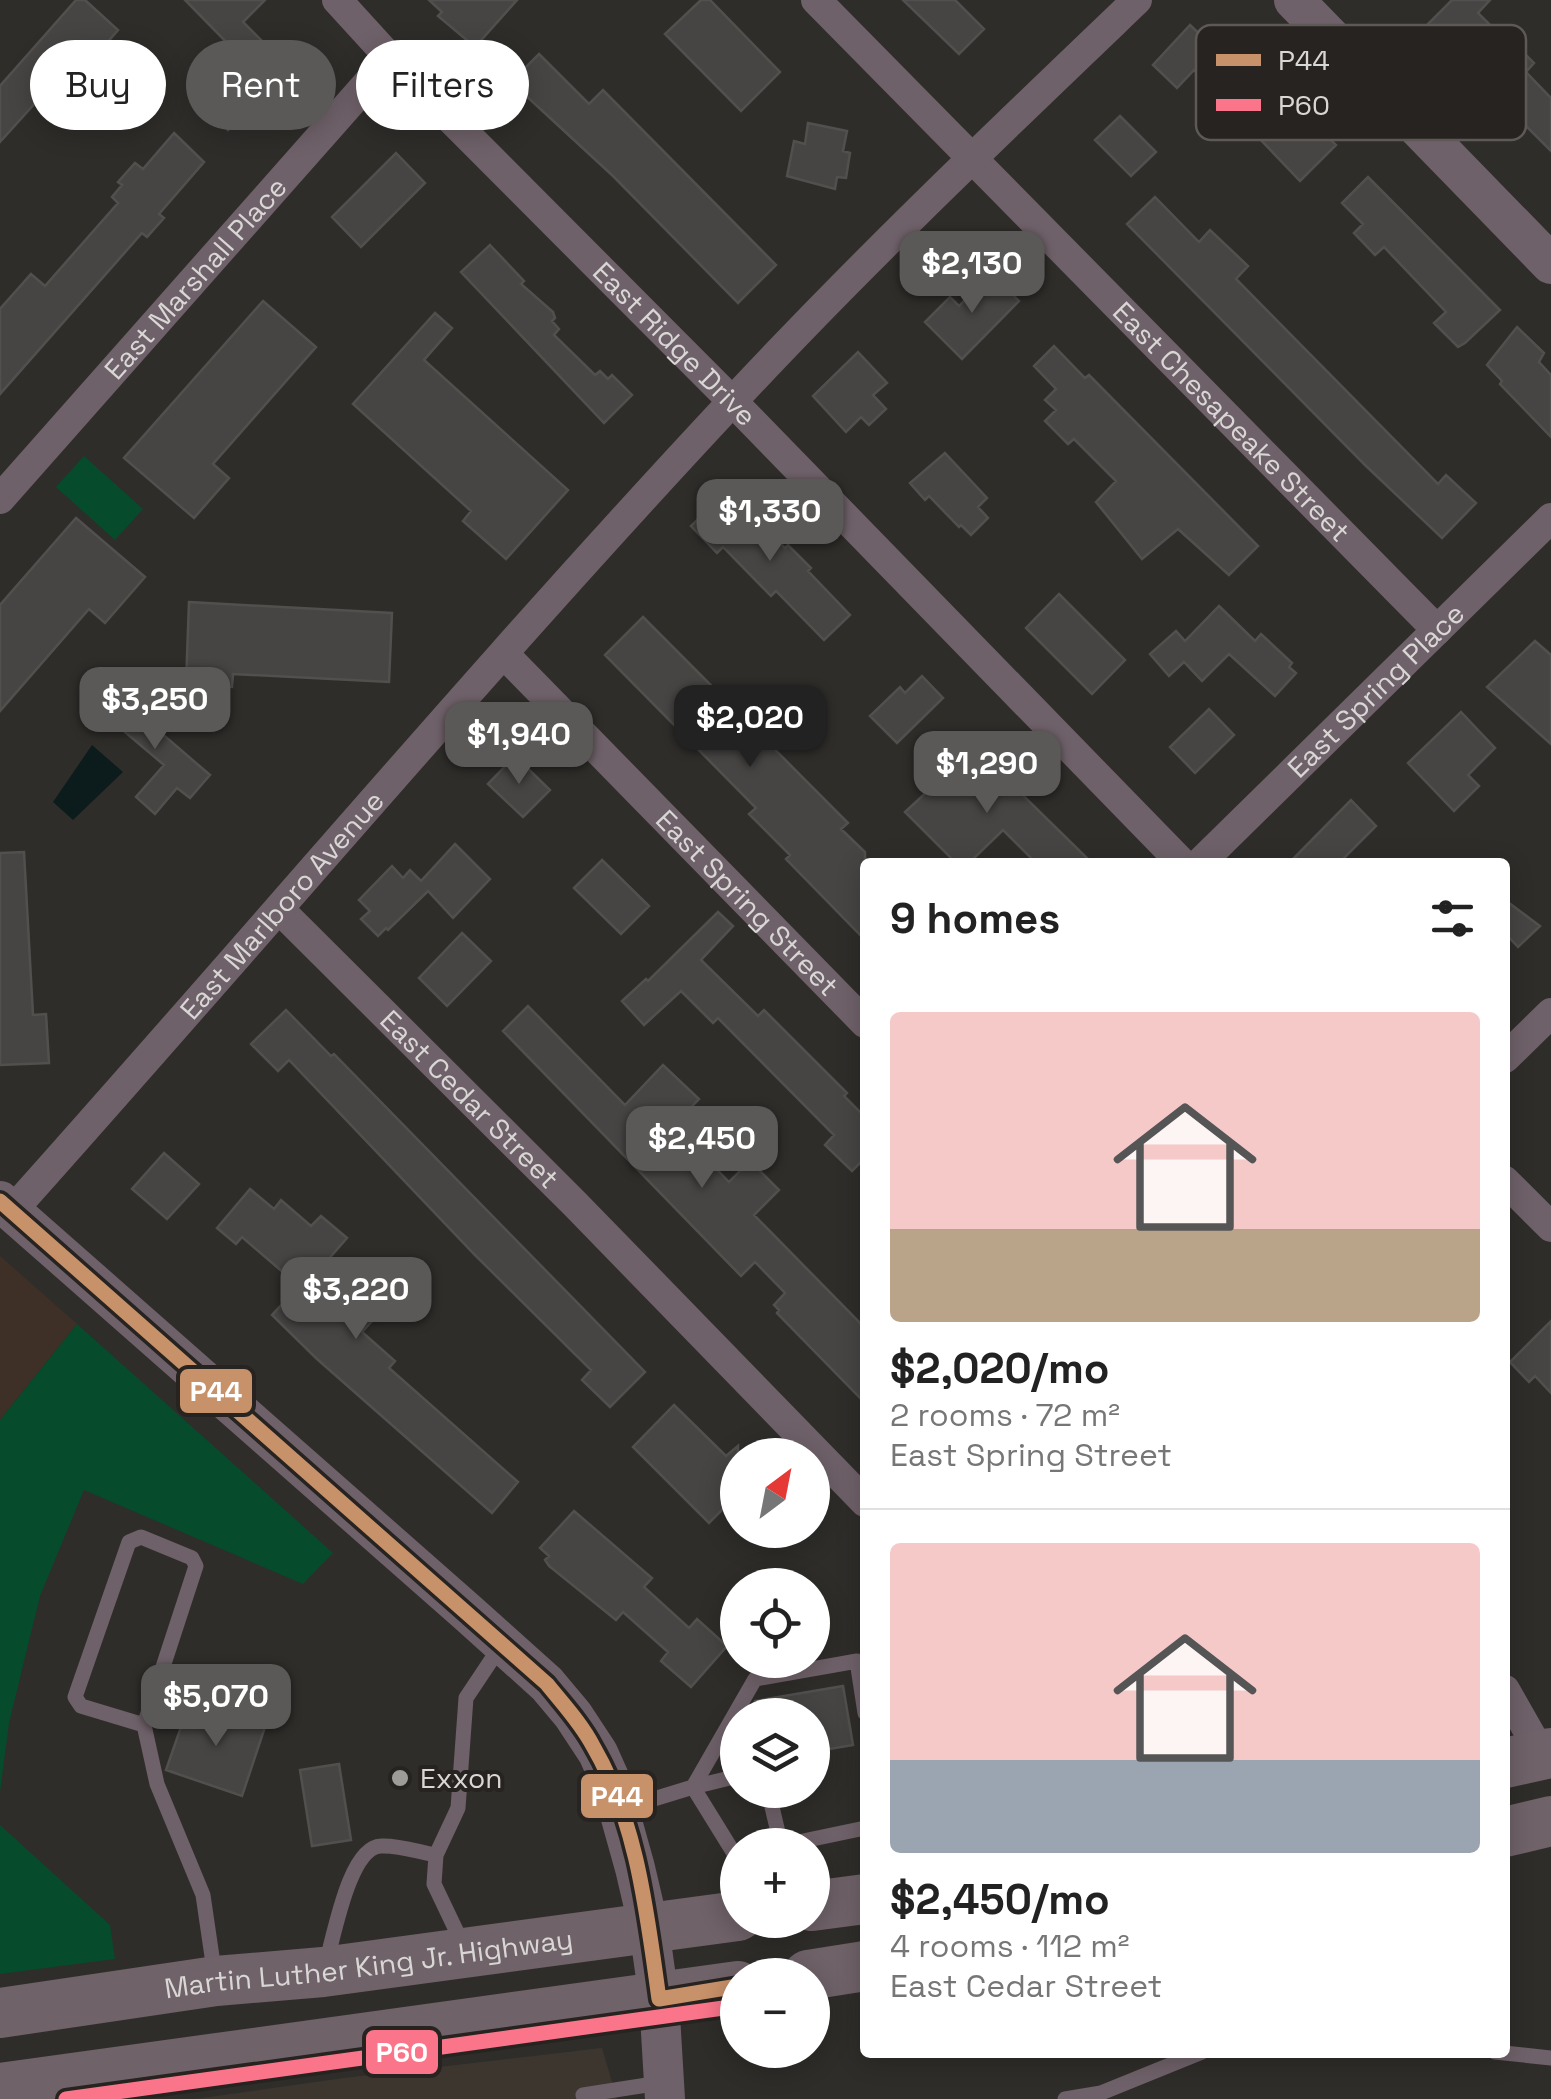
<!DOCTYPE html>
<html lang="en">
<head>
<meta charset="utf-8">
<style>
  body { margin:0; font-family:"Space Grotesk",sans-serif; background:#f6f6f6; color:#222; height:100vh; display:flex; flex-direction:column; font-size:38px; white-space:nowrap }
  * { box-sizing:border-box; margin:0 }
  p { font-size:32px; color:#767676 }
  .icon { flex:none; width:55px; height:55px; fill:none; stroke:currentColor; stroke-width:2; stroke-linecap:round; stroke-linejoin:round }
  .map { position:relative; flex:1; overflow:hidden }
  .side { position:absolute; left:860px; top:858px; width:650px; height:1200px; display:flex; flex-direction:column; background:#fff; border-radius:10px; box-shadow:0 5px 25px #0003 }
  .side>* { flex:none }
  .hud { position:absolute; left:30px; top:40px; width:680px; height:90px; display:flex; gap:20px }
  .needle { width:65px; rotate:32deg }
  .controls { position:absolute; left:720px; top:1438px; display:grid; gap:20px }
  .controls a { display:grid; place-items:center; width:110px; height:110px; border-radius:50%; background:#fff; box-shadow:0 5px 25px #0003; font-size:50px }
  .price { position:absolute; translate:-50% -85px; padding:0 22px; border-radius:20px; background:#5a5958; color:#fff; font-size:32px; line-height:65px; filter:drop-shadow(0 2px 5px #0008) }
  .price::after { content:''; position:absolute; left:50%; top:60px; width:30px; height:22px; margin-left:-15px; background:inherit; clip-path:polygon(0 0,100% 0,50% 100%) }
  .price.active { background:#222; color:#fff }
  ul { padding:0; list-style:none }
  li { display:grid; align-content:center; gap:20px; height:530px; padding:0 30px }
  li+li { border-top:2px solid #e0e0e0 }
  li span { display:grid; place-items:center; height:310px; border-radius:10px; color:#555 }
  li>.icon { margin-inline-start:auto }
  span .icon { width:180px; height:180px; fill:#fffc; stroke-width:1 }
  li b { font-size:42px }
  h2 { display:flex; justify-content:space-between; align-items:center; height:120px; padding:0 30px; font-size:42px }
  .chip { padding:0 35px; border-radius:45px; background:#fff; box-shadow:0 5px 25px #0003; font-size:35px; line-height:90px }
  .chip.active { background:#5a5958; color:#fff }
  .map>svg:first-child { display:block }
  .built { fill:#3d362f }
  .industrial { fill:#3f3027 }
  .green { fill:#064b2c }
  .water { fill:#0c1b1b }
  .building { fill:#474543; stroke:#52504e; stroke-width:2.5 }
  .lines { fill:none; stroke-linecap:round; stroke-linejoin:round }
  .service { stroke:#6f6169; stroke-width:15 }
  .minor { stroke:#6f6169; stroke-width:30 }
  .tertiary { stroke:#6f6169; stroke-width:40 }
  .primary { stroke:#6f6269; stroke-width:50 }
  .bus-1-casing { stroke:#262320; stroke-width:22 }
  .bus-2-casing { stroke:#262320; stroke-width:22 }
  .bus-1 { stroke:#c7916a; stroke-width:15 }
  .bus-2 { stroke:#fa758a; stroke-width:15 }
  .poi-dot { fill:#9e9c99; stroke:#262320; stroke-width:4 }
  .labels { text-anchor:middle; stroke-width:8; stroke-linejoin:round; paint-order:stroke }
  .street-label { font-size:28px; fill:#d9d7d5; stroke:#262320 }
  .poi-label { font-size:28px; fill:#d9d7d5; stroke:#262320; text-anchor:start }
  .key { fill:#262320; stroke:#5c5956; stroke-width:2.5 }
  .key-label { font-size:28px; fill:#d9d7d5 }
  .line-badge { stroke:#262320; stroke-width:4 }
  .badge-label { font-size:28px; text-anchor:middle; font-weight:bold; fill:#fff }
</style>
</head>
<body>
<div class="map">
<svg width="1551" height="2099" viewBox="0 0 1551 2099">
  <rect width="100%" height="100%" fill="#2f2d2a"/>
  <path class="built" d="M602 2048 617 2099H195L344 2078Z"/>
  <path class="industrial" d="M0 1256 77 1324 0 1420Z"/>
  <path class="green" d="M84 456 143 509 115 540 56 487Z
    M77 1324 333 1553 303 1584 84 1490 40 1596 9 1723 0 1792V1420Z
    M0 1825 110 1925 115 1959 0 1974Z"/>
  <path class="water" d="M92 745 123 772 73 820 53 802Z"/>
  <path class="building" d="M76 0H85L118 30 86 67 76 58 0 142V86Z
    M185 0H265L243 22 290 69 228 130 202 100 243 59Z
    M429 0H517L475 47 438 16 442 12Z
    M701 0H710L780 72 741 111 665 34Z
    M903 0H955L984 29 959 54Z
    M1452 0H1490L1478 13 1512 47 1515 44 1534 63 1526 72 1551 98V151L1426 26Z
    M1190 25 1240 73 1263 51 1288 78 1278 88 1336 145 1300 181 1194 70 1177 88 1153 65Z
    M539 54 589 104 603 90 776 265 738 303 613 176 511 82Z
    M1120 116 1156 152 1131 176 1095 140Z
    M808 123 847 131 843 151 850 153 846 178 837 177 835 189 787 176 794 141 805 144Z
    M174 133 204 162 159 214 164 218 147 237 142 233 0 394V309L31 274 45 286 118 203 112 197 122 185 118 182 135 163 143 169Z
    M396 153 425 183 361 247 332 217Z
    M1368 177 1500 310 1465 343 1458 347 1434 323 1446 312 1384 247 1375 255 1354 233 1363 224 1342 203Z
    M1155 197 1199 242 1210 230 1248 266 1236 279 1438 484 1446 475 1476 503 1442 538 1365 465 1127 224Z
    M490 245 524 281 521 284 553 312 555 318 552 321 559 329 554 335 595 375 600 371 608 379 612 375 632 395 604 423 461 272Z
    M991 273 1019 301 962 359 925 322 950 297 959 306Z
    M263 301 316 347 213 464 229 478 194 518 124 458Z
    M435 313 452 328 424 360 568 490 506 559 463 521 471 511 353 404Z
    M1517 327 1544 353 1539 362 1551 375V437L1500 384 1502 381 1487 365Z
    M1054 346 1085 378 1089 375 1258 546 1229 575 1178 529 1142 559 1096 502 1116 481 1074 439 1068 444 1045 421 1056 410 1045 400 1056 389 1034 366Z
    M858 352 887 383 873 395 886 409 869 425 861 417 846 432 813 396Z
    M945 453 987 498 978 507 988 518 971 535 961 525 959 527 929 496 925 500 910 483Z
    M726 492 766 533 768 531 785 548 788 545 811 568 808 571 850 615 824 640 776 591 771 596 723 547 717 553 691 526Z
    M76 518 145 577 105 623 89 609 0 711V605Z
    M1059 594 1125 660 1092 694 1026 628Z
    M189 602 392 613 389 682 233 674 232 687 186 684Z
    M1219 606 1255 641 1261 634 1292 663 1289 667 1296 673 1275 696 1229 654 1202 681 1184 662 1169 676 1150 654 1176 631 1185 641Z
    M643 617 848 823 841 829 865 852V940L786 859 790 855 749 814 756 808 605 655Z
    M1535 641 1551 655V744L1487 687Z
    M922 676 943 698 897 743 870 716 900 687 905 693Z
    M118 688 158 721 153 726 210 775 190 798 177 788 155 814 136 797 164 765 99 710Z
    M1209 709 1234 735 1195 773 1170 747Z
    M1461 712 1495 748 1468 775 1479 786 1454 811 1408 763Z
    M972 750 982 760 985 758 1091 862H1035L1003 830 970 862H955L905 812Z
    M515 756 550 790 523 817 488 784Z
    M1351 800 1376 826 1340 862H1290Z
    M455 844 490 879 453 918 428 891 388 930 386 928 378 936 361 919 370 911 359 900 392 866 403 878 410 870 421 881Z
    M24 852 33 1015 46 1014 49 1063 0 1065V853Z
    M602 860 649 906 621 934 574 888Z
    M1505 900 1540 926 1518 947 1505 933Z
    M718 912 733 926 701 960 758 1016 764 1010 847 1093 844 1096 865 1117V1158L852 1171 825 1145 834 1135 718 1018 713 1023 681 991 644 1025 622 1001 646 979 648 981Z
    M462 933 491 961 447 1006 419 978Z
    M528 1006 625 1105 663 1065 699 1099 674 1125 729 1182 750 1161 779 1190 754 1215 865 1328V1403L777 1313 779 1310 774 1305 785 1293 755 1262 741 1276 503 1031Z
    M286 1010 331 1056 334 1054 645 1372 610 1407 582 1380 591 1370 475 1255 289 1060 278 1071 251 1044Z
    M164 1153 199 1184 167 1219 132 1189Z
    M250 1189 274 1209 281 1200 311 1226 321 1216 347 1238 320 1269 373 1320 362 1332 395 1361 389 1368 518 1482 492 1513 317 1359 272 1315 299 1286 242 1237 236 1244 217 1228Z
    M1551 1321V1393L1535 1376 1529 1382 1510 1362Z
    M674 1405 726 1456 738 1446V1494L709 1523 633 1447Z
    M574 1511 652 1578 644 1587 689 1628 697 1619 727 1646 691 1687 661 1661 668 1652 623 1612 616 1620 549 1566 545 1560 549 1556 540 1548Z
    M843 1686 853 1745 812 1752V1715H750L755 1701Z
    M190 1701 265 1727 242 1796 166 1770Z
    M339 1764 351 1840 312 1846 300 1770Z"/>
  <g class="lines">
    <path class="service" d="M144 1725 81 1706 75 1697 129 1542 141 1537 192 1558 196 1566 144 1725 157 1784 203 1895 215 1977
      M738 1776 693 1787 735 1855H738
      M768 1790 781 1845
      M621 1809 693 1787 755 1679 857 1661 865 1713
      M784 1845 865 1828
      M464 1947 434 1884 436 1855 458 1808 466 1698 500 1647
      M326 1963C334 1937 349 1847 381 1846 398 1845 419 1852 436 1855
      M1495 2052 1551 2058
      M583 2095 660 2083
      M1065 2099 1101 2093 1202 2052"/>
    <g class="minor">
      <path id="s1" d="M337 0 390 58 732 401 1181 862"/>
      <path id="s2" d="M816 0 1437 630"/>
      <path id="s3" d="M0 499 390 58"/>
      <path id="s4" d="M504 654 865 1023"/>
      <path id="s5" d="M1201 862 1551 518"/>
      <path id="s6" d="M280 910 575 1204 865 1502"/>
      <path d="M1505 1058 1551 1013"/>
      <path d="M1505 1181 1551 1227"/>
      <path id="s7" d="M12 1211C252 943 484 667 730 404 860 264 999 132 1137 0"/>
      <path d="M1505 1690 1542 1755"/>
    </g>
    <path class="tertiary" d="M1294 0 1551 264
      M0 1201 468 1613 547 1684 573 1715 598 1753 611 1782 635 1868 649 1928 659 1999 665 2099"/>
    <g class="primary">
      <path d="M1505 1763 1551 1753"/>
      <path d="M1505 1832 1551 1821"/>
      <path d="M812 1906 865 1899"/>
      <path d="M808 1975 865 1966"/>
      <path id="s8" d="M0 2013 216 1981 323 1972 738 1916"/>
      <path d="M0 2088 738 1986"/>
    </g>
    <defs>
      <path id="bus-1" d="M0 1201 547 1684C563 1704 581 1723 593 1746 637 1821 647 1914 659 1999L738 1986"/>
      <path id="bus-2" d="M66 2099 738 2006"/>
    </defs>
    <use href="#bus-1" class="bus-1-casing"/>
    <use href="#bus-2" class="bus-2-casing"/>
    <use href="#bus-1" class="bus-1"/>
    <use href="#bus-2" class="bus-2"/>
  </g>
  <circle class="poi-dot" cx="400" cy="1778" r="10"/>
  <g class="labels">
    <g class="street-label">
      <text dy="10" stroke="none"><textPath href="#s3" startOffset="295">East Marshall Place</textPath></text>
      <text dy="10" stroke="none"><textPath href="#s1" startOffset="482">East Ridge Drive</textPath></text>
      <text dy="10" stroke="none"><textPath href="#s2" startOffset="592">East Chesapeake Street</textPath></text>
      <text dy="10" stroke="none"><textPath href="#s5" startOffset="245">East Spring Place</textPath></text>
      <text dy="10" stroke="none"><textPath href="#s4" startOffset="348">East Spring Street</textPath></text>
      <text dy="10" stroke="none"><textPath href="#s7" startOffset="408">East Marlboro Avenue</textPath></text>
      <text dy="10" stroke="none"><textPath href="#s6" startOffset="268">East Cedar Street</textPath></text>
      <text dy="10" stroke="none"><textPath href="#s8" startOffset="372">Martin Luther King Jr. Highway</textPath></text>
    </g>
    <g class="poi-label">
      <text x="420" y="1788">Exxon</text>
    </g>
  </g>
  <rect x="1196" y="25" width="330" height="115" rx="15" class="key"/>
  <rect x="1216" y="54" width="45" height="12" fill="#c7916a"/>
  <rect x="1216" y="99" width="45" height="12" fill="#fa758a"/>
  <g class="key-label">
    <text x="1278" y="70">P44</text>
    <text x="1278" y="115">P60</text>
  </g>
  <g class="line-badge">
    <rect x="178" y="1367" width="76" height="48" rx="10" fill="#c7916a"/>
    <rect x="579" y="1772" width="76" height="48" rx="10" fill="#c7916a"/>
    <rect x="364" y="2028" width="76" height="48" rx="10" fill="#fa758a"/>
  </g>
  <g class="badge-label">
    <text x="216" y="1401">P44</text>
    <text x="617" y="1806">P44</text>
    <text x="402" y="2062">P60</text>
  </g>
</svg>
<div class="controls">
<a><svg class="needle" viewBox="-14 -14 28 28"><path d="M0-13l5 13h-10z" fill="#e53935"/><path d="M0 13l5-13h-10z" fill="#767676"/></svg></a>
<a><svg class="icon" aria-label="locate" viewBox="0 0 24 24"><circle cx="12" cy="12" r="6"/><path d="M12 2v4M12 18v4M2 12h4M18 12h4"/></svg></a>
<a><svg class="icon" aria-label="layers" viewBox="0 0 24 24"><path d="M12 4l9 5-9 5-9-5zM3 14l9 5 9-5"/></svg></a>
<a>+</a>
<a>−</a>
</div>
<b class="price" style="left:972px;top:316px">$2,130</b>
<b class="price" style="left:770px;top:564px">$1,330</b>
<b class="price" style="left:155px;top:752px">$3,250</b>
<b class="price active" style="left:750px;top:770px">$2,020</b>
<b class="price" style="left:519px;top:787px">$1,940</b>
<b class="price" style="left:987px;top:816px">$1,290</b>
<b class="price" style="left:702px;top:1191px">$2,450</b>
<b class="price" style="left:356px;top:1342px">$3,220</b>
<b class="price" style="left:216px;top:1749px">$5,070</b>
<div class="hud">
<a class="chip">Buy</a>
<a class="chip active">Rent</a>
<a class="chip">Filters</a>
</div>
<section class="side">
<h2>9 homes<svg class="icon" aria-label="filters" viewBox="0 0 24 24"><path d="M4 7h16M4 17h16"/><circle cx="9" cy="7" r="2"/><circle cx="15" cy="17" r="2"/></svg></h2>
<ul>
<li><span style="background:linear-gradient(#f6c9c9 70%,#b9a48a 0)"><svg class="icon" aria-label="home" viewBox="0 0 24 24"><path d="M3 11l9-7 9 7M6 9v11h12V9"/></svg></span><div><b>$2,020/mo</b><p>2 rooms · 72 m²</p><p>East Spring Street</p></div></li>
<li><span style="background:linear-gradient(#f6c9c9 70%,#9aa5b1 0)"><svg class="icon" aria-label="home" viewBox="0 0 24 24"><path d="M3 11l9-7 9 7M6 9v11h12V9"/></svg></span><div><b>$2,450/mo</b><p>4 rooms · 112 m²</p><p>East Cedar Street</p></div></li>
</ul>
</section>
</div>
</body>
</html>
